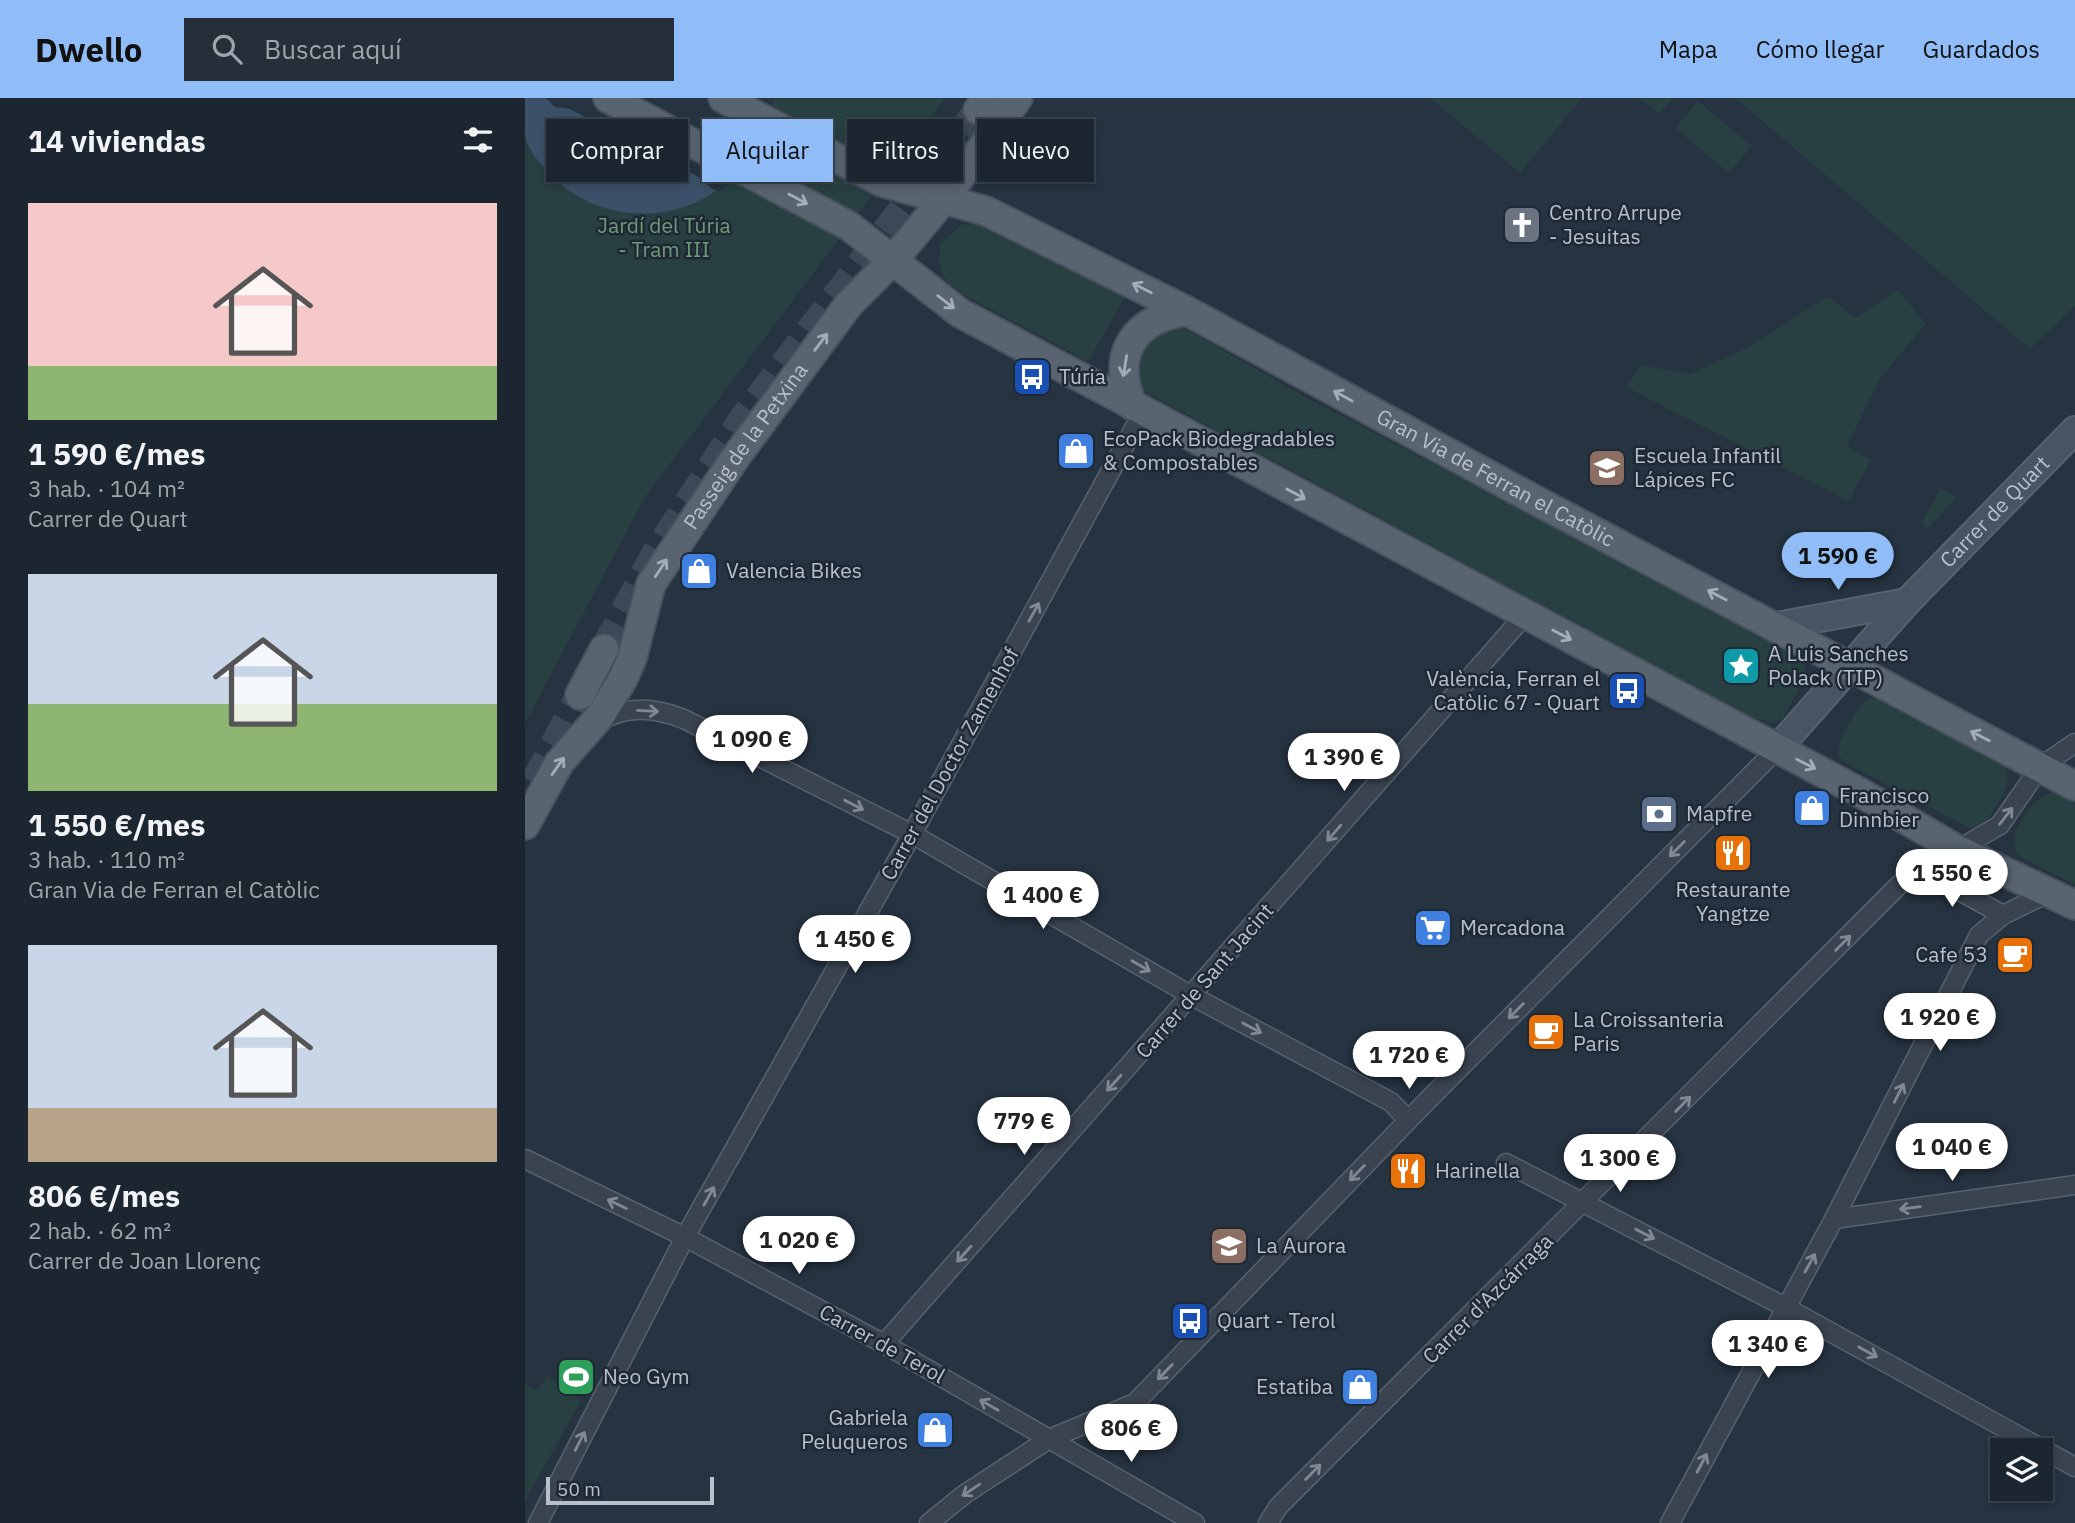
<!DOCTYPE html>
<html lang="es">
<head>
<meta charset="utf-8">
<style>
  body { margin:0; font-family:"IBM Plex Sans",sans-serif; background:#252e39; color:#f1f3f6; height:100vh; display:flex; flex-direction:column; font-size:26px; white-space:nowrap }
  * { box-sizing:border-box; margin:0 }
  p { font-size:23px; color:#a0a5ab }
  .icon { flex:none; width:38px; height:38px; fill:none; stroke:currentColor; stroke-width:2; stroke-linecap:round; stroke-linejoin:round }
  .map { position:relative; flex:1; overflow:hidden }
  .sheet { display:flex; flex-direction:column; background:#1c2631; width:525px }
  .sheet>* { flex:none }
  .hud { position:absolute; left:21px; top:21px; width:665px; height:63px; display:flex; gap:14px }
  .tools { position:absolute; left:1465px; top:1340px; display:grid; gap:14px }
  .tools a { display:grid; place-items:center; width:63px; height:63px; border-radius:0px; background:#1c2631; box-shadow:0 4px 10px #0003,0 0 0 2px #3a434d; font-size:35px }
  .scale { position:absolute; left:21px; bottom:18px; width:168px; box-sizing:border-box; padding-left:7px; border:4px solid #b7c0cb; border-top:0; font-size:19px; line-height:24px; white-space:nowrap; color:#b7c0cb; -webkit-text-stroke:5px #1f2936; paint-order:stroke }
  .price { position:absolute; translate:-50% -60px; padding:0 16px; border-radius:24px; background:#fff; color:#222; font-size:23px; line-height:46px; filter:drop-shadow(0 2px 4px #0008) }
  .price::after { content:''; position:absolute; left:50%; top:42px; width:21px; height:16px; margin-left:-10px; background:inherit; clip-path:polygon(0 0,100% 0,50% 100%) }
  .price.active { background:#90bdf7; color:#111 }
  ul { padding:0; list-style:none }
  li { display:grid; align-content:center; gap:14px; height:371px; padding:0 28px }
  li span { display:grid; place-items:center; height:217px; border-radius:0px; color:#555 }
  li>.icon { margin-inline-start:auto }
  span .icon { width:126px; height:126px; fill:#fffc; stroke-width:1 }
  li b { font-size:30px }
  h2 { display:flex; justify-content:space-between; align-items:center; height:84px; padding:0 28px; font-size:30px }
  .chip { padding:0 24px; border-radius:0px; background:#1c2631; box-shadow:0 4px 10px #0003,0 0 0 2px #3a434d; font-size:24px; line-height:63px }
  .chip.active { background:#90bdf7; color:#111 }
  header { display:flex; align-items:center; gap:42px; box-sizing:border-box; height:98px; padding:0 35px; background:#90bdf7; color:#111 }
  header strong { font-size:33px }
  nav { display:flex; gap:38px; margin-inline-start:auto; font-size:24px }
  .search { width:490px; height:63px; background:#252e39; display:flex; align-items:center; gap:18px; box-sizing:border-box; padding:0 24px; border-radius:0px; color:#a0a5ab; font-size:26px }
  main { display:flex; flex:1; min-height:0 }
  .map>svg:first-child { display:block }
  .green { fill:#284041 }
  .water { fill:#3c5169 }
  .pier { fill:#263341 }
  .lines { fill:none; stroke-linecap:round; stroke-linejoin:round }
  .primary-tunnel { stroke:#3c4856; stroke-width:28; stroke-dasharray:28 14; stroke-linecap:butt }
  .street-casing { stroke:#58626e; stroke-width:21 }
  .secondary-casing { stroke:#58626e; stroke-width:30 }
  .primary-casing { stroke:#47505d; stroke-width:32 }
  .street { stroke:#3a4450; stroke-width:18 }
  .secondary { stroke:#485463; stroke-width:26 }
  .primary { stroke:#586470; stroke-width:28 }
  .oneway { stroke:#a4aeb9 }
  .oneway2 { stroke:#7f8894 }
  .labels { text-anchor:middle; stroke-width:5; stroke-linejoin:round; paint-order:stroke }
  .poi-label { font-size:21px; fill:#b7c0cb; stroke:#1f2936; text-anchor:start }
  .park-label { font-size:21px; fill:#6e9b76; stroke:#1f2936 }
  .street-label { font-size:21px; fill:#b7c0cb; stroke:#1f2936 }
</style>
</head>
<body>
<header>
<strong>Dwello</strong>
<div class="search"><svg class="icon" aria-label="search" viewBox="0 0 24 24"><circle cx="10" cy="10" r="6"/><path d="M15 15l6 6"/></svg>Buscar aquí</div>
<nav><a>Mapa</a><a>Cómo llegar</a><a>Guardados</a></nav>
</header>
<main>
<section class="sheet">
<h2>14 viviendas<svg class="icon" aria-label="filters" viewBox="0 0 24 24"><path d="M4 7h16M4 17h16"/><circle cx="9" cy="7" r="2"/><circle cx="15" cy="17" r="2"/></svg></h2>
<ul>
<li><span style="background:linear-gradient(#f6c9c9 75%,#8fb573 0)"><svg class="icon" aria-label="home" viewBox="0 0 24 24"><path d="M3 11l9-7 9 7M6 9v11h12V9"/></svg></span><div><b>1 590 €/mes</b><p>3 hab. · 104 m²</p><p>Carrer de Quart</p></div></li>
<li><span style="background:linear-gradient(#c9d6e8 60%,#8fb573 0)"><svg class="icon" aria-label="home" viewBox="0 0 24 24"><path d="M3 11l9-7 9 7M6 9v11h12V9"/></svg></span><div><b>1 550 €/mes</b><p>3 hab. · 110 m²</p><p>Gran Via de Ferran el Catòlic</p></div></li>
<li><span style="background:linear-gradient(#c9d6e8 75%,#b9a48a 0)"><svg class="icon" aria-label="home" viewBox="0 0 24 24"><path d="M3 11l9-7 9 7M6 9v11h12V9"/></svg></span><div><b>806 €/mes</b><p>2 hab. · 62 m²</p><p>Carrer de Joan Llorenç</p></div></li>
</ul>
</section>
<div class="map">
<svg width="1550" height="1425" viewBox="0 0 1550 1425">
  <rect width="100%" height="100%" fill="#263341"/>
  <path class="green" d="M0 0H420L120 399 0 625Z
    M905 0H1057L995 75Z
    M1114 0H1148L1134 16Z
    M1210 0H1550V208L1505 251Z
    M1173 3 1227 48 1204 75 1150 30Z
    M451 124 479 135 600 199 563 264 438 196C416 184 411 168 416 145L436 127Z
    M1373 192 1401 226 1356 279 1322 348 1346 362 1323 403 1101 289 1116 267 1166 276 1223 249 1303 198 1330 220Z
    M655 228 784 301 1269 554 1279 564 1281 578 1258 620 1249 625 1228 620 613 290 609 269 627 235Z
    M1416 390 1432 399 1403 431 1396 425Z
    M1344 600 1354 601 1479 668C1491 684 1469 710 1460 726L1444 730 1320 665 1313 657C1314 638 1329 612 1344 600Z
    M1529 694 1550 705V787L1493 757C1479 739 1508 696 1529 694Z
    M22 1278 56 1303 0 1403V1286L12 1293Z"/>
  <path class="water" d="M0 0H246C235 18 205 82 192 92 139 130 65 121 22 73 13 63 3 52 0 37 0 26 0 12 0 0Z"/>
  <path class="pier" d="M21 0H249L233 46 197 93 187 91 177 81 150 66 135 63 125 53 97 38 83 36 72 25 45 11 30 9Z"/>
  <g class="lines">
    <path class="primary-tunnel" d="M79 551 130 456 218 320 453 12
      M9 685 55 597"/>
    <defs>
      <path id="street" d="M72 626C98 606 131 610 159 621L387 736 667 898 866 1004 883 1022
        M1395 771 1478 817
        M0 1061 160 1139 359 1246 670 1425
        M981 1065 1260 1209 1550 1369
        M1309 1121 1550 1087
        M359 1246 999 518
        M13 1425 160 1139 387 736 618 314
        M404 1425 440 1396 524 1341 610 1305 901 1004 1252 651
        M743 1425 753 1409 1377 784 1475 727 1515 669 1550 645
        M1145 1425 1309 1121 1454 837 1478 817 1525 794"/>
      <g id="secondary">
        <path d="M1252 528 1382 504"/>
        <path id="s1" d="M1252 651 1382 504 1550 332"/>
      </g>
      <g id="primary">
        <path d="M83 0 324 128 435 215 1336 695 1431 751 1550 807"/>
        <path id="s2" d="M198 0 357 84 461 113 662 213 1010 402 1550 688"/>
        <path d="M453 12 462 0"/>
        <path d="M608 308C585 257 608 221 662 213"/>
        <path d="M55 597 79 551"/>
        <path id="s3" d="M0 727 34 665 76 617 98 581 107 560 126 486 210 360 324 206 368 162 419 101 493 0"/>
      </g>
    </defs>
    <use href="#street" class="street-casing"/>
    <use href="#secondary" class="secondary-casing"/>
    <use href="#primary" class="primary-casing"/>
    <use href="#street" class="street"/>
    <use href="#secondary" class="secondary"/>
    <use href="#primary" class="primary"/>
  </g>
  <defs><path id="oneway-shaft" d="M-6 0H5M1.5-3L5.5 0L1.5 3" fill="none" stroke-width="1.6" stroke-linecap="round" stroke-linejoin="round" transform="scale(1.75)"/></defs>
  <g class="oneway">
    <use href="#oneway-shaft" transform="translate(273 101) rotate(28)"/>
    <use href="#oneway-shaft" transform="translate(617 190) rotate(-153)"/>
    <use href="#oneway-shaft" transform="translate(421 204) rotate(38)"/>
    <use href="#oneway-shaft" transform="translate(296 244) rotate(-53)"/>
    <use href="#oneway-shaft" transform="translate(600 268) rotate(99)"/>
    <use href="#oneway-shaft" transform="translate(818 298) rotate(-151)"/>
    <use href="#oneway-shaft" transform="translate(771 396) rotate(28)"/>
    <use href="#oneway-shaft" transform="translate(136 470) rotate(-57)"/>
    <use href="#oneway-shaft" transform="translate(1192 497) rotate(-152)"/>
    <use href="#oneway-shaft" transform="translate(1037 537) rotate(28)"/>
    <use href="#oneway-shaft" transform="translate(1455 638) rotate(-153)"/>
    <use href="#oneway-shaft" transform="translate(1281 666) rotate(27)"/>
    <use href="#oneway-shaft" transform="translate(33 668) rotate(-55)"/>
  </g>
  <g class="oneway2">
    <use href="#oneway-shaft" transform="translate(509 514) rotate(-61)"/>
    <use href="#oneway-shaft" transform="translate(123 613) rotate(3)"/>
    <use href="#oneway-shaft" transform="translate(329 707) rotate(27)"/>
    <use href="#oneway-shaft" transform="translate(1481 718) rotate(-52)"/>
    <use href="#oneway-shaft" transform="translate(809 735) rotate(131)"/>
    <use href="#oneway-shaft" transform="translate(1152 751) rotate(135)"/>
    <use href="#oneway-shaft" transform="translate(1318 845) rotate(-45)"/>
    <use href="#oneway-shaft" transform="translate(616 868) rotate(30)"/>
    <use href="#oneway-shaft" transform="translate(991 913) rotate(135)"/>
    <use href="#oneway-shaft" transform="translate(727 930) rotate(28)"/>
    <use href="#oneway-shaft" transform="translate(589 985) rotate(132)"/>
    <use href="#oneway-shaft" transform="translate(1374 995) rotate(-63)"/>
    <use href="#oneway-shaft" transform="translate(1158 1006) rotate(-45)"/>
    <use href="#oneway-shaft" transform="translate(832 1075) rotate(134)"/>
    <use href="#oneway-shaft" transform="translate(184 1098) rotate(-61)"/>
    <use href="#oneway-shaft" transform="translate(92 1106) rotate(-154)"/>
    <use href="#oneway-shaft" transform="translate(1385 1110) rotate(172)"/>
    <use href="#oneway-shaft" transform="translate(1120 1136) rotate(27)"/>
    <use href="#oneway-shaft" transform="translate(439 1156) rotate(132)"/>
    <use href="#oneway-shaft" transform="translate(1285 1165) rotate(-61)"/>
    <use href="#oneway-shaft" transform="translate(1343 1254) rotate(29)"/>
    <use href="#oneway-shaft" transform="translate(640 1274) rotate(134)"/>
    <use href="#oneway-shaft" transform="translate(464 1307) rotate(-150)"/>
    <use href="#oneway-shaft" transform="translate(55 1343) rotate(-63)"/>
    <use href="#oneway-shaft" transform="translate(1177 1365) rotate(-62)"/>
    <use href="#oneway-shaft" transform="translate(788 1374) rotate(-45)"/>
    <use href="#oneway-shaft" transform="translate(446 1392) rotate(146)"/>
  </g>
  <defs>
    <symbol id="church-square" viewBox="-11 -11 22 22"><rect x="-9" y="-9" width="18" height="18" rx="4" fill="#6b7280" stroke="#1f2936"/><path d="M-1.2-6h2.4v3.5h3.3v2.4h-3.3V6h-2.4V-.1h-3.3v-2.4h3.3Z" fill="#fff"/></symbol>
    <symbol id="bus-square" viewBox="-11 -11 22 22"><rect x="-9" y="-9" width="18" height="18" rx="4" fill="#1a4fb4" stroke="#1f2936"/><path d="M-5-6H5V4H4V6H2V4H-2V6H-4V4H-5ZM-3.5-4V0h7V-4ZM-3.5 1.2v1.5H-2V1.2ZM2 1.2v1.5H3.5V1.2Z" fill="#fff"/></symbol>
    <symbol id="shop-square" viewBox="-11 -11 22 22"><rect x="-9" y="-9" width="18" height="18" rx="4" fill="#3f7fe0" stroke="#1f2936"/><path d="M-5-2.5h2.3a2.7 3.5 0 0 1 5.4 0H5L5.5 6h-11ZM-1.5-2.5h3a1.5 2.3 0 0 0-3 0Z" fill="#fff"/></symbol>
    <symbol id="school-square" viewBox="-11 -11 22 22"><rect x="-9" y="-9" width="18" height="18" rx="4" fill="#8d6e63" stroke="#1f2936"/><path d="M0-5L7-2L0 1L-7-2ZM-4 1L0 2.5L4 1V4Q0 6-4 4Z" fill="#fff"/></symbol>
    <symbol id="sight-square" viewBox="-11 -11 22 22"><rect x="-9" y="-9" width="18" height="18" rx="4" fill="#0f9aa8" stroke="#1f2936"/><path d="M0-6L1.8-2.2L6-1.7L2.9 1.2L3.7 5.4L0 3.3L-3.7 5.4L-2.9 1.2L-6-1.7L-1.8-2.2Z" fill="#fff"/></symbol>
    <symbol id="bank-square" viewBox="-11 -11 22 22"><rect x="-9" y="-9" width="18" height="18" rx="4" fill="#5c6f8a" stroke="#1f2936"/><path d="M-6-4H6V4H-6ZM0-2.3a2.3 2.3 0 1 0 0 4.6a2.3 2.3 0 1 0 0-4.6Z" fill="#fff"/></symbol>
    <symbol id="restaurant-square" viewBox="-11 -11 22 22"><rect x="-9" y="-9" width="18" height="18" rx="4" fill="#e8710a" stroke="#1f2936"/><path d="M-5-6h1v4h1v-4h1v4h1v-4h1v5L-1.5 .5V6h-2V.5L-5-1ZM5-6V6H3V1.5H1.5Q1.5-4 5-6Z" fill="#fff"/></symbol>
    <symbol id="supermarket-square" viewBox="-11 -11 22 22"><rect x="-9" y="-9" width="18" height="18" rx="4" fill="#3f7fe0" stroke="#1f2936"/><path d="M-6-5.5h2.5l.6 2H6L4.5 2H-2.5L-4.4-4H-6ZM-1.5 3.2a1.3 1.3 0 1 0 .1 0ZM3 3.2a1.3 1.3 0 1 0 .1 0Z" fill="#fff"/></symbol>
    <symbol id="cafe-square" viewBox="-11 -11 22 22"><rect x="-9" y="-9" width="18" height="18" rx="4" fill="#e8710a" stroke="#1f2936"/><path d="M-5.5-4.5H6V0H3Q3 3.5 0 3.5H-2.5Q-5.5 3.5-5.5 0ZM3-3.2v2h1.7v-2ZM-6 4.5H4V6H-6Z" fill="#fff"/></symbol>
    <symbol id="stadium-square" viewBox="-11 -11 22 22"><rect x="-9" y="-9" width="18" height="18" rx="4" fill="#2e9e5b" stroke="#1f2936"/><path d="M0-5a6.5 5 0 1 0 0 10a6.5 5 0 1 0 0-10ZM-3.5-1.8h7v3.6h-7Z" fill="#fff"/></symbol>
  </defs>
  <g fill-rule="evenodd">
    <use href="#church-square" x="975" y="105" width="44" height="44"/>
    <use href="#bus-square" x="485" y="257" width="44" height="44"/>
    <use href="#shop-square" x="529" y="331" width="44" height="44"/>
    <use href="#school-square" x="1060" y="348" width="44" height="44"/>
    <use href="#shop-square" x="152" y="451" width="44" height="44"/>
    <use href="#sight-square" x="1194" y="546" width="44" height="44"/>
    <use href="#bus-square" x="1080" y="571" width="44" height="44"/>
    <use href="#shop-square" x="1265" y="688" width="44" height="44"/>
    <use href="#bank-square" x="1112" y="694" width="44" height="44"/>
    <use href="#restaurant-square" x="1186" y="733" width="44" height="44"/>
    <use href="#supermarket-square" x="886" y="808" width="44" height="44"/>
    <use href="#cafe-square" x="1468" y="835" width="44" height="44"/>
    <use href="#cafe-square" x="999" y="912" width="44" height="44"/>
    <use href="#restaurant-square" x="861" y="1051" width="44" height="44"/>
    <use href="#school-square" x="682" y="1126" width="44" height="44"/>
    <use href="#bus-square" x="643" y="1201" width="44" height="44"/>
    <use href="#stadium-square" x="29" y="1257" width="44" height="44"/>
    <use href="#shop-square" x="813" y="1267" width="44" height="44"/>
    <use href="#shop-square" x="388" y="1310" width="44" height="44"/>
  </g>
  <g class="labels">
    <g class="poi-label">
      <text x="1024" y="122">Centro Arrupe<tspan x="1024" dy="24">- Jesuitas</tspan></text>
      <text x="534" y="286">Túria</text>
      <text x="578" y="348">EcoPack Biodegradables<tspan x="578" dy="24">&amp; Compostables</tspan></text>
      <text x="1109" y="365">Escuela Infantil<tspan x="1109" dy="24">Lápices FC</tspan></text>
      <text x="201" y="480">Valencia Bikes</text>
      <text x="1243" y="563">A Luis Sanches<tspan x="1243" dy="24">Polack (TIP)</tspan></text>
      <text x="1075" y="588" text-anchor="end">València, Ferran el<tspan x="1075" dy="24">Catòlic 67 - Quart</tspan></text>
      <text x="1314" y="705">Francisco<tspan x="1314" dy="24">Dinnbier</tspan></text>
      <text x="1161" y="723">Mapfre</text>
      <text x="1208" y="799" text-anchor="middle">Restaurante<tspan x="1208" dy="24">Yangtze</tspan></text>
      <text x="935" y="837">Mercadona</text>
      <text x="1463" y="864" text-anchor="end">Cafe 53</text>
      <text x="1048" y="929">La Croissanteria<tspan x="1048" dy="24">Paris</tspan></text>
      <text x="910" y="1080">Harinella</text>
      <text x="731" y="1155">La Aurora</text>
      <text x="692" y="1230">Quart - Terol</text>
      <text x="78" y="1286">Neo Gym</text>
      <text x="808" y="1296" text-anchor="end">Estatiba</text>
      <text x="383" y="1327" text-anchor="end">Gabriela<tspan x="383" dy="24">Peluqueros</tspan></text>
    </g>
    <g class="park-label">
      <text x="139" y="135">Jardí del Túria<tspan x="139" dy="24">- Tram III</tspan></text>
    </g>
    <g class="street-label">
      <text dy="7" stroke="none"><textPath href="#s3" startOffset="443">Passeig de la Petxina</textPath></text>
      <text dy="7" stroke="none"><textPath href="#s2" startOffset="863">Gran Via de Ferran el Catòlic</textPath></text>
      <text dy="7" stroke="none"><textPath href="#s1" startOffset="322">Carrer de Quart</textPath></text>
      <text transform="translate(425 666) rotate(-61)" y="7">Carrer del Doctor Zamenhof</text>
      <text transform="translate(680 883) rotate(-49)" y="7">Carrer de Sant Jacint</text>
      <text transform="translate(963 1201) rotate(-45)" y="7">Carrer d'Azcárraga</text>
      <text transform="translate(357 1246) rotate(29)" y="7">Carrer de Terol</text>
    </g>
  </g>
</svg>
<div class="tools">
<a><svg class="icon" aria-label="layers" viewBox="0 0 24 24"><path d="M12 4l9 5-9 5-9-5zM3 14l9 5 9-5"/></svg></a>
</div>
<div class="scale">50 m</div>
<b class="price active" style="left:1313px;top:494px">1 590 €</b>
<b class="price" style="left:227px;top:677px">1 090 €</b>
<b class="price" style="left:819px;top:695px">1 390 €</b>
<b class="price" style="left:1427px;top:811px">1 550 €</b>
<b class="price" style="left:518px;top:833px">1 400 €</b>
<b class="price" style="left:330px;top:877px">1 450 €</b>
<b class="price" style="left:1415px;top:955px">1 920 €</b>
<b class="price" style="left:884px;top:993px">1 720 €</b>
<b class="price" style="left:499px;top:1059px">779 €</b>
<b class="price" style="left:1427px;top:1085px">1 040 €</b>
<b class="price" style="left:1095px;top:1096px">1 300 €</b>
<b class="price" style="left:274px;top:1178px">1 020 €</b>
<b class="price" style="left:1243px;top:1282px">1 340 €</b>
<b class="price" style="left:606px;top:1366px">806 €</b>
<div class="hud">
<a class="chip">Comprar</a>
<a class="chip active">Alquilar</a>
<a class="chip">Filtros</a>
<a class="chip">Nuevo</a>
</div>
</div>
</main>
</body>
</html>
